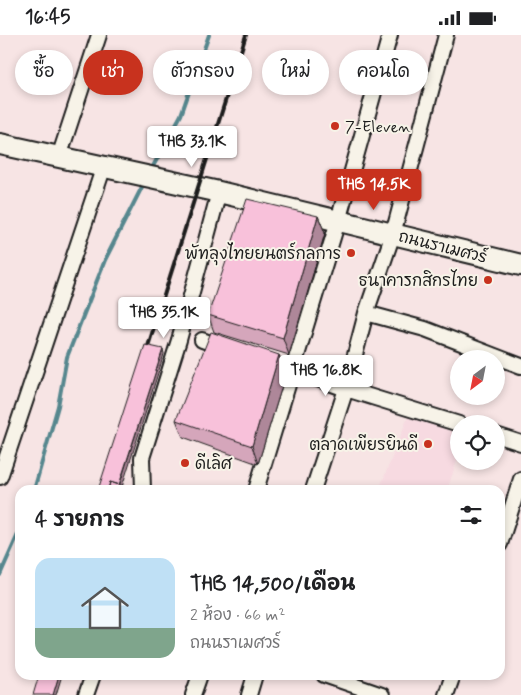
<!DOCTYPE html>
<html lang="th">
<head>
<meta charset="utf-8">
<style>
  body { margin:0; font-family:Mynerve,"Playpen Sans Thai",sans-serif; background:#f2f2f2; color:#202124; height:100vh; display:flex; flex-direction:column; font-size:19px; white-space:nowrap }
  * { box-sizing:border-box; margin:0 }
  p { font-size:16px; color:#757577 }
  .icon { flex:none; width:28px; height:28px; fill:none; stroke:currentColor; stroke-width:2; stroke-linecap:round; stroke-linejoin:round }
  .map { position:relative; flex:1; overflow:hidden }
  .panel { position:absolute; left:15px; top:450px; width:490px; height:195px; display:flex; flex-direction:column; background:#fff; border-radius:15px; box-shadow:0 2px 8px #0003 }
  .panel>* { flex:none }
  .hud { position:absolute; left:15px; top:15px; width:491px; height:45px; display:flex; gap:10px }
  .needle { width:32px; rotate:212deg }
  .tools { position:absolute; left:450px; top:315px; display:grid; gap:10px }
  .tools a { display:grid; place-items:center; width:55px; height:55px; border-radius:50%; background:#fff; box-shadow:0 2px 8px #0003; font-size:25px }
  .price { position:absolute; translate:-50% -42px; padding:0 11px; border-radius:5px; background:#fff; color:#222; font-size:16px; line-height:32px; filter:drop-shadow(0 1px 2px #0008) }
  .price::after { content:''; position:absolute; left:50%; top:30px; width:15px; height:11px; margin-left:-8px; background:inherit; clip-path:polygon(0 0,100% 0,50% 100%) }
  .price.on { background:#c8321e; color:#fff }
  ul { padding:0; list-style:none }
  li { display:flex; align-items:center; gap:15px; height:125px; padding:0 20px }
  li+li { border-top:1px solid #e0e0e0 }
  li span { display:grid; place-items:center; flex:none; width:140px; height:100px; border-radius:15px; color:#555 }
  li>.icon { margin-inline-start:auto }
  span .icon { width:60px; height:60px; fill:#fffc; stroke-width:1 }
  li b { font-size:21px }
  h2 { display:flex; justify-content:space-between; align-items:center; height:60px; padding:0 20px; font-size:21px }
  .chip { padding:0 18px; border-radius:22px; background:#fff; box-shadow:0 2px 8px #0003; font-size:18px; line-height:45px }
  .chip.on { background:#c8321e; color:#fff }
  .status { display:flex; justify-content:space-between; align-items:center; height:35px; padding:0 25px; background:#fff; direction:ltr }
  .status svg { height:14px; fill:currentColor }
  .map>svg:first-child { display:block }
  .built { fill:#f7dae1 }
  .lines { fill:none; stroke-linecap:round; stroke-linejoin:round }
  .stream { stroke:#57878e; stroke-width:4 }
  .minor-casing { stroke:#1c1c1c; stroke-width:18 }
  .secondary-casing { stroke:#1c1c1c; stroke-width:24 }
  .minor { stroke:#f7f3e8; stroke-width:14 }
  .secondary { stroke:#f7f3e8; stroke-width:20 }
  .rail { stroke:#1c1c1c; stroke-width:4 }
  .wall { fill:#d5a6bb; stroke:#1c1c1c }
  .shaded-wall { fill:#ae8799; stroke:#1c1c1c }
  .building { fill:#f8c1da; stroke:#1c1c1c }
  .poi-dot { fill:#c8321e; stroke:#f7f3e8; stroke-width:2 }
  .labels { text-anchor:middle; stroke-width:4; stroke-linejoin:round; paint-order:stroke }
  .poi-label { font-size:16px; fill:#1c1c1c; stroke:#f7f3e8; text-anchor:end }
  .street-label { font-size:16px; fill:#1c1c1c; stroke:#f7f3e8 }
</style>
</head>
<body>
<div class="status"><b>16:45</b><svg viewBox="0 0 49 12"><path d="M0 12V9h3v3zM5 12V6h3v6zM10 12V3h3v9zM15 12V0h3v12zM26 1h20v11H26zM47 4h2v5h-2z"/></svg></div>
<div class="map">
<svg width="521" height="660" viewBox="0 0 521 660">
  <rect width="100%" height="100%" fill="#f7e4e4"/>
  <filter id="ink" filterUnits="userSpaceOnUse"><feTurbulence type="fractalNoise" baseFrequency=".02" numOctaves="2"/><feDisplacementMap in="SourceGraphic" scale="10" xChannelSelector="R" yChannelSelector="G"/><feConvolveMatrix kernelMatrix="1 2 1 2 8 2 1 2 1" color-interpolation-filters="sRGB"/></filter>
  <g filter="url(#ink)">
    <path class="built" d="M408 382 459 399V420L447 455H379Z"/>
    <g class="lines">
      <path class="stream" d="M151 135 181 80 209 0
        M34 455 58 371 67 322 105 225 144 148
        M0 540 20 495"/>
      <defs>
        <path id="minor" d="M59 122 99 0
          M366 278 425 294 521 331
          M202 305 225 313
          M284 332 346 354 459 389
          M496 400 521 408
          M0 442 104 131
          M143 455 142 423 179 305 219 157
          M256 455 338 186 390 0
          M313 455 346 354 366 278 393 199 446 0
          M500 509 521 444
          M324 640 382 660
          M86 660 93 640
          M193 660 200 640
          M249 660 255 640
          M446 660 453 640"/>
        <path id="secondary" d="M0 109 219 157 521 230"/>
      </defs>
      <use href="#minor" class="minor-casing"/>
      <use href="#secondary" class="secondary-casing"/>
      <use href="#minor" class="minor"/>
      <use href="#secondary" class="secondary"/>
      <path class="rail" d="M144 324 246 0"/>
    </g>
    <path class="wall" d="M318 181 325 198 289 320 214 297 208 280Z
      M279 320 286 338 258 429 183 402 176 385Z"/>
    <path class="shaded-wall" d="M318 181 325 198 289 320 283 303Z
      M163 314 164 319 121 455H118Z
      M279 320 286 338 258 429 252 411Z
      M59 640H62L56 660H53Z"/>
    <path class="building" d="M247 164 318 181 283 303 208 280Z
      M211 297 279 320 252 411 176 385Z
      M145 310 163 314 119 450 110 447 108 455H98Z
      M110 447 124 451 123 455H108Z
      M39 640H59L53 660H33Z"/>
  </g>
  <g class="poi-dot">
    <circle cx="335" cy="91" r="5"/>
    <circle cx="351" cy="218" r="5"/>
    <circle cx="488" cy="245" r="5"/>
    <circle cx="428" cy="409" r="5"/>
    <circle cx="185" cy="428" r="5"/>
  </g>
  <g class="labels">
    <g class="poi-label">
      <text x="345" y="97" text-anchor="start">7-Eleven</text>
      <text x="341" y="224">พัทลุงไทยยนตร์กลการ</text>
      <text x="478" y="251">ธนาคารกสิกรไทย</text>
      <text x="418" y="415">ตลาดเพียรยินดี</text>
      <text x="195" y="434" text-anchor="start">ดีเลิศ</text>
    </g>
    <g class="street-label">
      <text transform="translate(443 211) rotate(14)" y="6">ถนนราเมศวร์</text>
    </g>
  </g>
</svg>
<div class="tools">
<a><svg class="needle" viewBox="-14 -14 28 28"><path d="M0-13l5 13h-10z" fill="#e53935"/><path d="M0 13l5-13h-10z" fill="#757577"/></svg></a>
<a><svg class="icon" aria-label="locate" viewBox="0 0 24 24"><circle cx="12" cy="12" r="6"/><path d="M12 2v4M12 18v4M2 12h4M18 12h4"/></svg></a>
</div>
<b class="price" style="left:192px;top:133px">THB 33.1K</b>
<b class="price on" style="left:374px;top:176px">THB 14.5K</b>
<b class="price" style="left:164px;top:304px">THB 35.1K</b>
<b class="price" style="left:326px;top:362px">THB 16.8K</b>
<div class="hud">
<a class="chip">ซื้อ</a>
<a class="chip on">เช่า</a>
<a class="chip">ตัวกรอง</a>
<a class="chip">ใหม่</a>
<a class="chip">คอนโด</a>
</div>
<section class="panel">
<h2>4 รายการ<svg class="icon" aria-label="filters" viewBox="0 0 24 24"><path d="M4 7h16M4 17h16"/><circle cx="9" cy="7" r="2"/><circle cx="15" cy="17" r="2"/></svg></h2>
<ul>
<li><span style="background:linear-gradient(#bfe0f5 70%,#7fa58c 0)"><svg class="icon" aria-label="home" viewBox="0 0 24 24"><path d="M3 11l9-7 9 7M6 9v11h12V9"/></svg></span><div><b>THB 14,500/เดือน</b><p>2 ห้อง · 66 m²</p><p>ถนนราเมศวร์</p></div></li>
</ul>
</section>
</div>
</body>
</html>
